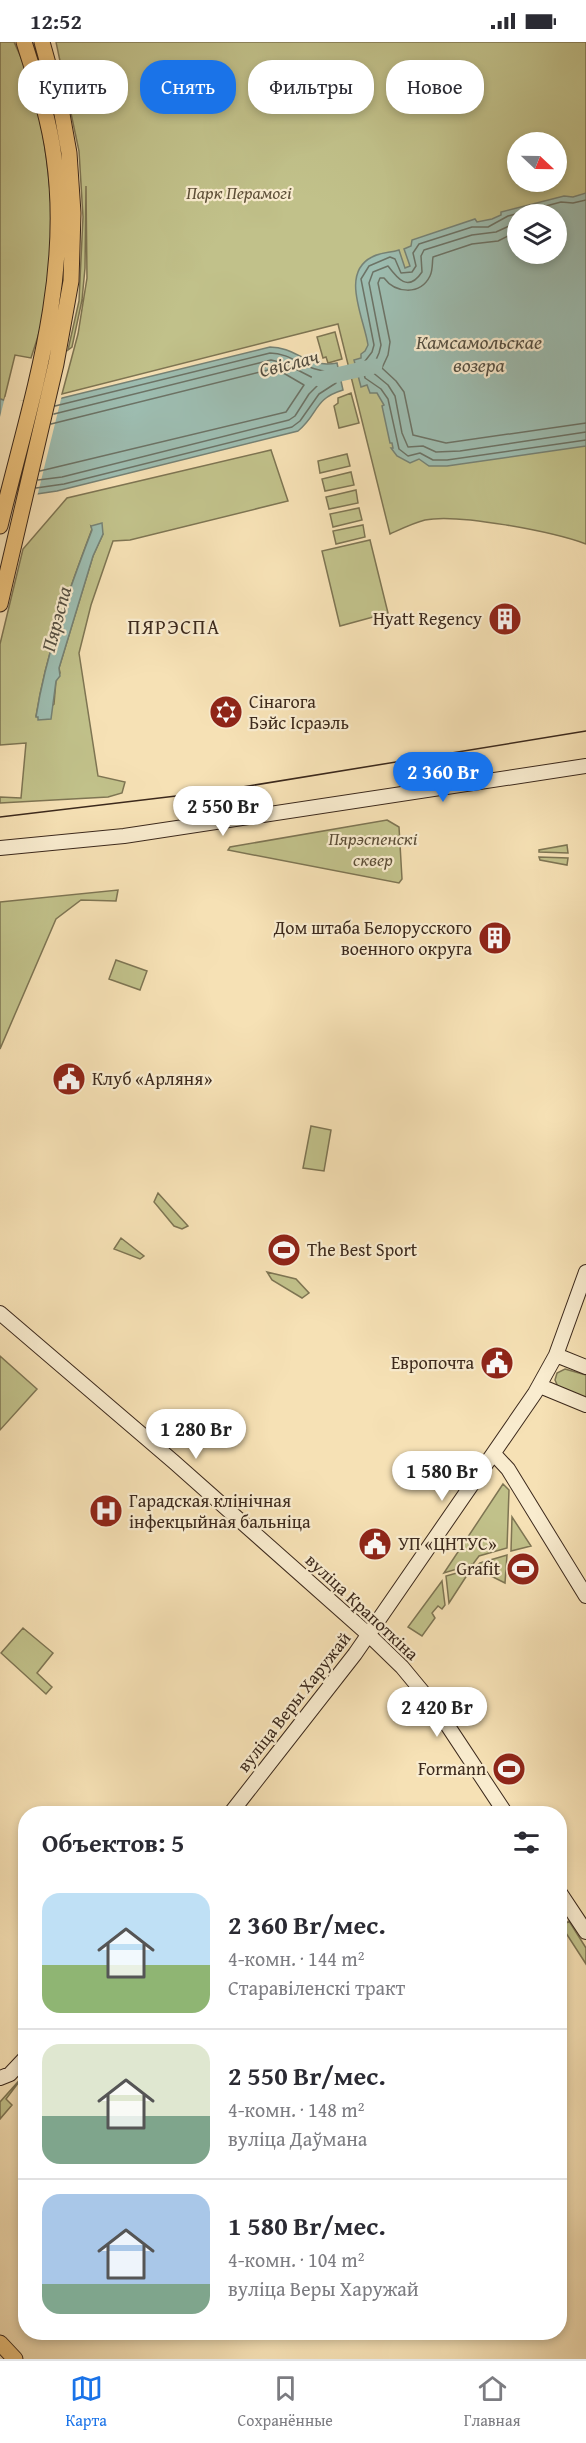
<!DOCTYPE html>
<html lang="ru">
<head>
<meta charset="utf-8">
<style>
  body { margin:0; font-family:"Gentium Book Plus",serif; background:#f7f7f7; color:#2b2b33; height:100vh; display:flex; flex-direction:column; font-size:22px; white-space:nowrap }
  * { box-sizing:border-box; margin:0 }
  p { font-size:20px; color:#7c7c81 }
  .icon { flex:none; width:33px; height:33px; fill:none; stroke:currentColor; stroke-width:2; stroke-linecap:round; stroke-linejoin:round }
  .map { position:relative; flex:1; overflow:hidden }
  .panel { position:absolute; left:18px; top:1764px; width:549px; height:534px; display:flex; flex-direction:column; background:#fff; border-radius:24px; box-shadow:0 3px 9px #0003 }
  .panel>* { flex:none }
  .banner { position:absolute; left:18px; top:18px; width:550px; height:54px; display:flex; gap:12px }
  .needle { width:39px; rotate:112deg }
  .controls { position:absolute; left:507px; top:90px; display:grid; gap:12px }
  .controls a { display:grid; place-items:center; width:60px; height:60px; border-radius:50%; background:#fff; box-shadow:0 3px 9px #0003; font-size:30px }
  .price { position:absolute; translate:-50% -51px; padding:0 14px; border-radius:21px; background:#fff; color:#222; font-size:20px; line-height:39px; filter:drop-shadow(0 2px 3px #0008) }
  .price::after { content:''; position:absolute; left:50%; top:36px; width:18px; height:14px; margin-left:-9px; background:inherit; clip-path:polygon(0 0,100% 0,50% 100%) }
  .price.current { background:#1a73e8; color:#fff }
  ul { padding:0; list-style:none }
  li { display:flex; align-items:center; gap:18px; height:150px; padding:0 24px }
  li+li { border-top:2px solid #e1e1e2 }
  li span { display:grid; place-items:center; flex:none; width:168px; height:120px; border-radius:18px; color:#555 }
  li>.icon { margin-inline-start:auto }
  span .icon { width:72px; height:72px; fill:#fffc; stroke-width:1 }
  li b { font-size:26px }
  h2 { display:flex; justify-content:space-between; align-items:center; height:72px; padding:0 24px; font-size:26px }
  .pill { padding:0 21px; border-radius:24px; background:#fff; box-shadow:0 3px 9px #0003; font-size:21px; line-height:54px }
  .pill.current { background:#1a73e8; color:#fff }
  .status { display:flex; justify-content:space-between; align-items:center; height:42px; padding:0 30px; background:#fff; direction:ltr }
  .status svg { height:16px; fill:currentColor }
  .dock { display:flex; justify-content:space-around; align-items:center; height:84px; border-top:2px solid #e1e1e2; background:#fff; font-size:16px; color:#7c7c81 }
  .dock a { display:grid; justify-items:center; gap:3px }
  .dock .current { color:#1a73e8 }
  .map>svg:first-child { display:block }
  .green { fill:#c1c18a; stroke:#7e7553; stroke-width:1.5; fill-rule:evenodd }
  .water { fill:#9dbdb1; stroke:#768275; stroke-width:1.5; fill-rule:evenodd }
  .pier { fill:#f6e1b5 }
  .lines { fill:none; stroke-linecap:round; stroke-linejoin:round }
  .shore { stroke:#6c7366; stroke-width:1.5 }
  .river { stroke:#9dbdb1; stroke-width:15 }
  .secondary-casing { stroke:#3c291c; stroke-width:16 }
  .primary-casing { stroke:#3c291c; stroke-width:17 }
  .secondary { stroke:#f9eccf; stroke-width:14 }
  .primary { stroke:#ebc07a; stroke-width:15 }
  .tram { stroke:#3c291c; stroke-width:1.5 }
  .labels { text-anchor:middle; stroke-width:4.5; stroke-linejoin:round; paint-order:stroke }
  .park-label { font-size:18px; font-style:italic; fill:#5d4f38; stroke:#f9eccf }
  .poi-label { font-size:18px; fill:#3c291c; stroke:#f9eccf; text-anchor:end }
  .street-label { font-size:18px; fill:#3c291c; stroke:#f9eccf }
  .water-label { font-size:20px; font-style:italic; fill:#544e41; stroke:#f9eccf }
  .neighbourhood-label { font-size:20px; letter-spacing:1.5px; fill:#3c291c; stroke:#f9eccf }
</style>
</head>
<body>
<div class="status"><b>12:52</b><svg viewBox="0 0 49 12"><path d="M0 12V9h3v3zM5 12V6h3v6zM10 12V3h3v9zM15 12V0h3v12zM26 1h20v11H26zM47 4h2v5h-2z"/></svg></div>
<div class="map">
<svg width="586" height="2317" viewBox="0 0 586 2317">
  <rect width="100%" height="100%" fill="#f6e1b5"/>
  <filter id="stains"><feTurbulence type="fractalNoise" baseFrequency=".00333" numOctaves="4"/><feColorMatrix values="0 0 0 0 .2 0 0 0 0 .09 0 0 0 0 .02 0 0 0 .5 -.17"/></filter>
  <radialGradient id="worn" r=".72"><stop offset=".6" stop-color="#630" stop-opacity="0"/><stop offset="1" stop-color="#630" stop-opacity=".3"/></radialGradient>
  <path class="green" d="M0 0H14C50 74 61 196 43 276 40 290 35 303 31 316L15 313 4 358 0 357Z
    M56 0H586V502C554 490 457 471 425 478 413 481 401 487 390 492L338 282 62 352 78 292 87 236 86 144 85 226 82 258 72 305 68 308 79 259 83 175 79 109ZM518 100H556V140H518ZM518 172H556V212H518Z
    M335 290 342 317 328 321 326 315 323 316 317 295Z
    M351 351 359 381 339 386 334 364 338 361V356Z
    M271 408 288 459 130 498 113 499 91 563 79 611 98 734 125 740 122 751 108 755 0 761V755L21 756 26 701 0 703V602L23 507 67 456ZM91 484 103 492 93 514 59 626 60 631 56 639 54 662 38 675 36 674C46 611 69 548 92 487Z
    M347 412 350 424 320 431 318 419Z
    M351 430 354 443 325 449 322 437Z
    M356 448 358 461 329 467 326 455Z
    M359 466 362 478 333 485 330 472Z
    M363 483 365 495 336 502 333 489Z
    M370 498 388 571 340 584 322 509Z
    M387 778 399 785 402 837 399 841 228 808 230 805Z
    M567 803 568 811 539 810V808Z
    M539 815 568 816 567 823 540 818Z
    M118 848 116 859 81 858 56 877 0 1007V860Z
    M116 918 147 929 140 948 109 937Z
    M311 1084 331 1088 324 1129 303 1126Z
    M158 1151 188 1184 182 1187 174 1184 154 1160Z
    M121 1196 144 1214 140 1217 114 1207Z
    M267 1230 296 1237 309 1251 302 1256 272 1238Z
    M0 1314 37 1347 0 1388Z
    M565 1327 586 1333V1358L558 1345 555 1338 557 1331Z
    M503 1442 509 1448 507 1506 479 1514 473 1522 444 1531Z
    M512 1475 531 1504 511 1509Z
    M507 1513 505 1541 475 1526 480 1521Z
    M471 1527 449 1561 446 1534Z
    M442 1539 445 1563 442 1567 438 1564 432 1571 435 1576 422 1594 408 1585Z
    M23 1586 53 1611 37 1631 52 1645 46 1652 1 1611Z
    M569 1879 586 1906V1922L562 1885Z
    M25 2032 6 2057 12 2063 0 2077V2060Z"/>
  <path class="water" d="M586 151V404L447 424H429L419 417 410 421 397 414 391 406H393L392 401H390L382 364 384 363 377 351H370L367 343 361 345 354 318 361 316V312L365 309 368 303C364 276 340 231 372 215 381 210 390 211 399 208L405 226 410 224 404 207 411 204 412 198 475 177 477 180 492 177 501 173V170L564 154 573 155ZM518 172H556V212H518Z
    M270 305C297 305 307 327 337 321L343 348C313 357 319 372 298 389L57 449 30 453 0 450V357L10 360 54 358Z
    M102 481 103 492 93 514 59 626 60 634 56 639 51 677 38 678V675H36C46 611 69 548 92 488L91 484Z"/>
  <path class="pier" d="M62 353 37 455 0 453V375L5 355 23 359Z"/>
  <g class="lines">
    <path class="shore" d="M586 158 573 161 561 160 508 174 488 185H472L419 202 413 211 416 224 412 230 401 231 395 217 390 215 369 224 361 237 374 303 372 310 362 323 365 336 381 347 388 357 399 407 408 414 420 411 433 418H447L586 398
      M518 180 496 190 472 193 424 208 421 214 422 230C408 251 397 236 388 224L373 230 369 241 381 303 379 311 371 329 388 343 395 354 402 391 408 405 423 404 436 410 460 409 586 390
      M518 189 498 199 472 202 433 215C432 221 433 228 430 234 420 254 395 251 384 236H380L378 241 390 300 388 313 382 326 396 339 404 350 413 393 446 401 586 381
      M40 429 286 370 304 343 280 329 268 328 51 382
      M38 438 62 435 289 378 295 374 309 352 321 340 284 321 271 318 54 372
      M36 446 64 442 292 385 300 379 319 352 336 341 331 329C308 331 293 311 270 311L55 364"/>
    <path class="river" d="M319 337 375 324"/>
    <defs>
      <path id="secondary" d="M0 806 124 794 586 724
        M0 1271 174 1420 369 1593 402 1625 436 1666 506 1772
        M556 1313 586 1325
        M540 1344 586 1363
        M494 1412 508 1427 586 1554
        M230 1772 355 1612 535 1351 556 1313 586 1230
        M560 1851 586 1890
        M0 2036 10 2032 26 2015"/>
      <path id="primary" d="M0 484C29 363 72 241 54 115 49 76 36 38 24 0
        M0 562 56 322 71 239 73 171 69 111 62 72 42 0
        M0 2301 15 2317"/>
    </defs>
    <use href="#secondary" class="secondary-casing"/>
    <use href="#primary" class="primary-casing"/>
    <use href="#secondary" class="secondary"/>
    <use href="#primary" class="primary"/>
    <path class="tram" d="M0 775 218 749 586 689"/>
  </g>
  <defs>
    <symbol id="building-disc" viewBox="-11 -11 22 22"><circle r="9.5" fill="#8f2418" stroke="#f9eccf"/><path d="M-4-6H4V6H1V3H-1V6H-4ZM-2.5-4.3h1.7v1.8h-1.7ZM.8-4.3h1.7v1.8H.8ZM-2.5-1h1.7V.8h-1.7ZM.8-1h1.7V.8H.8Z" fill="#fff"/></symbol>
    <symbol id="synagogue-disc" viewBox="-11 -11 22 22"><circle r="9.5" fill="#8f2418" stroke="#f9eccf"/><path d="M0-6.5L5.6 3.2H-5.6ZM0 6.5L5.6-3.2H-5.6Z" fill="#fff"/></symbol>
    <symbol id="civic-disc" viewBox="-11 -11 22 22"><circle r="9.5" fill="#8f2418" stroke="#f9eccf"/><path d="M-.6-6.5H3V-4.5H.6V-3L4-1V1h2V6H-6V1h2V-1L-.6-3ZM-1.2 2.5V6h2.4V2.5Z" fill="#fff"/></symbol>
    <symbol id="stadium-disc" viewBox="-11 -11 22 22"><circle r="9.5" fill="#8f2418" stroke="#f9eccf"/><path d="M0-5a6.5 5 0 1 0 0 10a6.5 5 0 1 0 0-10ZM-3.5-1.8h7v3.6h-7Z" fill="#fff"/></symbol>
    <symbol id="hospital-disc" viewBox="-11 -11 22 22"><circle r="9.5" fill="#8f2418" stroke="#f9eccf"/><path d="M-5-5h3v3.5h4V-5h3V5h-3V1.5h-4V5h-3Z" fill="#fff"/></symbol>
  </defs>
  <g fill-rule="evenodd">
    <use href="#building-disc" x="486" y="558" width="38" height="38"/>
    <use href="#synagogue-disc" x="207" y="651" width="38" height="38"/>
    <use href="#building-disc" x="476" y="877" width="38" height="38"/>
    <use href="#civic-disc" x="50" y="1018" width="38" height="38"/>
    <use href="#stadium-disc" x="265" y="1189" width="38" height="38"/>
    <use href="#civic-disc" x="478" y="1302" width="38" height="38"/>
    <use href="#hospital-disc" x="87" y="1450" width="38" height="38"/>
    <use href="#civic-disc" x="356" y="1483" width="38" height="38"/>
    <use href="#stadium-disc" x="504" y="1508" width="38" height="38"/>
    <use href="#stadium-disc" x="490" y="1708" width="38" height="38"/>
  </g>
  <g class="labels">
    <g class="park-label">
      <text x="239" y="157">Парк Перамогі</text>
      <text x="373" y="803">Пярэспенскі<tspan x="373" dy="21">сквер</tspan></text>
    </g>
    <g class="poi-label">
      <text x="482" y="583">Hyatt Regency</text>
      <text x="249" y="666" text-anchor="start">Сінагога<tspan x="249" dy="21">Бэйс Ісраэль</tspan></text>
      <text x="472" y="892">Дом штаба Белорусского<tspan x="472" dy="21">военного округа</tspan></text>
      <text x="92" y="1043" text-anchor="start">Клуб «Арляня»</text>
      <text x="307" y="1214" text-anchor="start">The Best Sport</text>
      <text x="474" y="1327">Европочта</text>
      <text x="129" y="1465" text-anchor="start">Гарадская клінічная<tspan x="129" dy="21">інфекцыйная бальніца</tspan></text>
      <text x="398" y="1508" text-anchor="start">УП «ЦНТУС»</text>
      <text x="500" y="1533">Grafit</text>
      <text x="486" y="1733">Formann</text>
    </g>
    <g class="street-label">
      <text transform="translate(362 1565) rotate(43)" y="6">вуліца Крапоткіна</text>
      <text transform="translate(294 1660) rotate(-52)" y="6">вуліца Веры Харужай</text>
    </g>
    <g class="water-label">
      <text x="479" y="307">Камсамольскае<tspan x="479" dy="23">возера</tspan></text>
      <text transform="translate(289 321) rotate(-14)" y="7">Свіслач</text>
      <text transform="translate(56 577) rotate(-75)" y="7">Пярэспа</text>
    </g>
    <g class="neighbourhood-label">
      <text x="174" y="592">ПЯРЭСПА</text>
    </g>
  </g>
  <rect width="100%" height="100%" filter="url(#stains)"/>
  <rect width="100%" height="100%" fill="url(#worn)"/>
</svg>
<div class="controls">
<a><svg class="needle" viewBox="-14 -14 28 28"><path d="M0-13l5 13h-10z" fill="#e53935"/><path d="M0 13l5-13h-10z" fill="#7c7c81"/></svg></a>
<a><svg class="icon" aria-label="layers" viewBox="0 0 24 24"><path d="M12 4l9 5-9 5-9-5zM3 14l9 5 9-5"/></svg></a>
</div>
<b class="price current" style="left:443px;top:761px">2 360 Br</b>
<b class="price" style="left:223px;top:795px">2 550 Br</b>
<b class="price" style="left:196px;top:1418px">1 280 Br</b>
<b class="price" style="left:442px;top:1460px">1 580 Br</b>
<b class="price" style="left:437px;top:1696px">2 420 Br</b>
<div class="banner">
<a class="pill">Купить</a>
<a class="pill current">Снять</a>
<a class="pill">Фильтры</a>
<a class="pill">Новое</a>
</div>
<section class="panel">
<h2>Объектов: 5<svg class="icon" aria-label="filters" viewBox="0 0 24 24"><path d="M4 7h16M4 17h16"/><circle cx="9" cy="7" r="2"/><circle cx="15" cy="17" r="2"/></svg></h2>
<ul>
<li><span style="background:linear-gradient(#bfe0f5 60%,#8fb573 0)"><svg class="icon" aria-label="home" viewBox="0 0 24 24"><path d="M3 11l9-7 9 7M6 9v11h12V9"/></svg></span><div><b>2 360 Br/мес.</b><p>4-комн. · 144 m²</p><p>Старавіленскі тракт</p></div></li>
<li><span style="background:linear-gradient(#dfe7d0 60%,#7fa58c 0)"><svg class="icon" aria-label="home" viewBox="0 0 24 24"><path d="M3 11l9-7 9 7M6 9v11h12V9"/></svg></span><div><b>2 550 Br/мес.</b><p>4-комн. · 148 m²</p><p>вуліца Даўмана</p></div></li>
<li><span style="background:linear-gradient(#a9c7e8 75%,#7fa58c 0)"><svg class="icon" aria-label="home" viewBox="0 0 24 24"><path d="M3 11l9-7 9 7M6 9v11h12V9"/></svg></span><div><b>1 580 Br/мес.</b><p>4-комн. · 104 m²</p><p>вуліца Веры Харужай</p></div></li>
</ul>
</section>
</div>
<nav class="dock">
<a class="current"><svg class="icon" aria-label="map" viewBox="0 0 24 24"><path d="M3 6l6-2 6 2 6-2v14l-6 2-6-2-6 2zM9 4v14M15 6v14"/></svg>Карта</a>
<a><svg class="icon" aria-label="saved" viewBox="0 0 24 24"><path d="M7 4h10v16l-5-4-5 4z"/></svg>Сохранённые</a>
<a><svg class="icon" aria-label="home" viewBox="0 0 24 24"><path d="M3 11l9-7 9 7M6 9v11h12V9"/></svg>Главная</a>
</nav>
</body>
</html>
